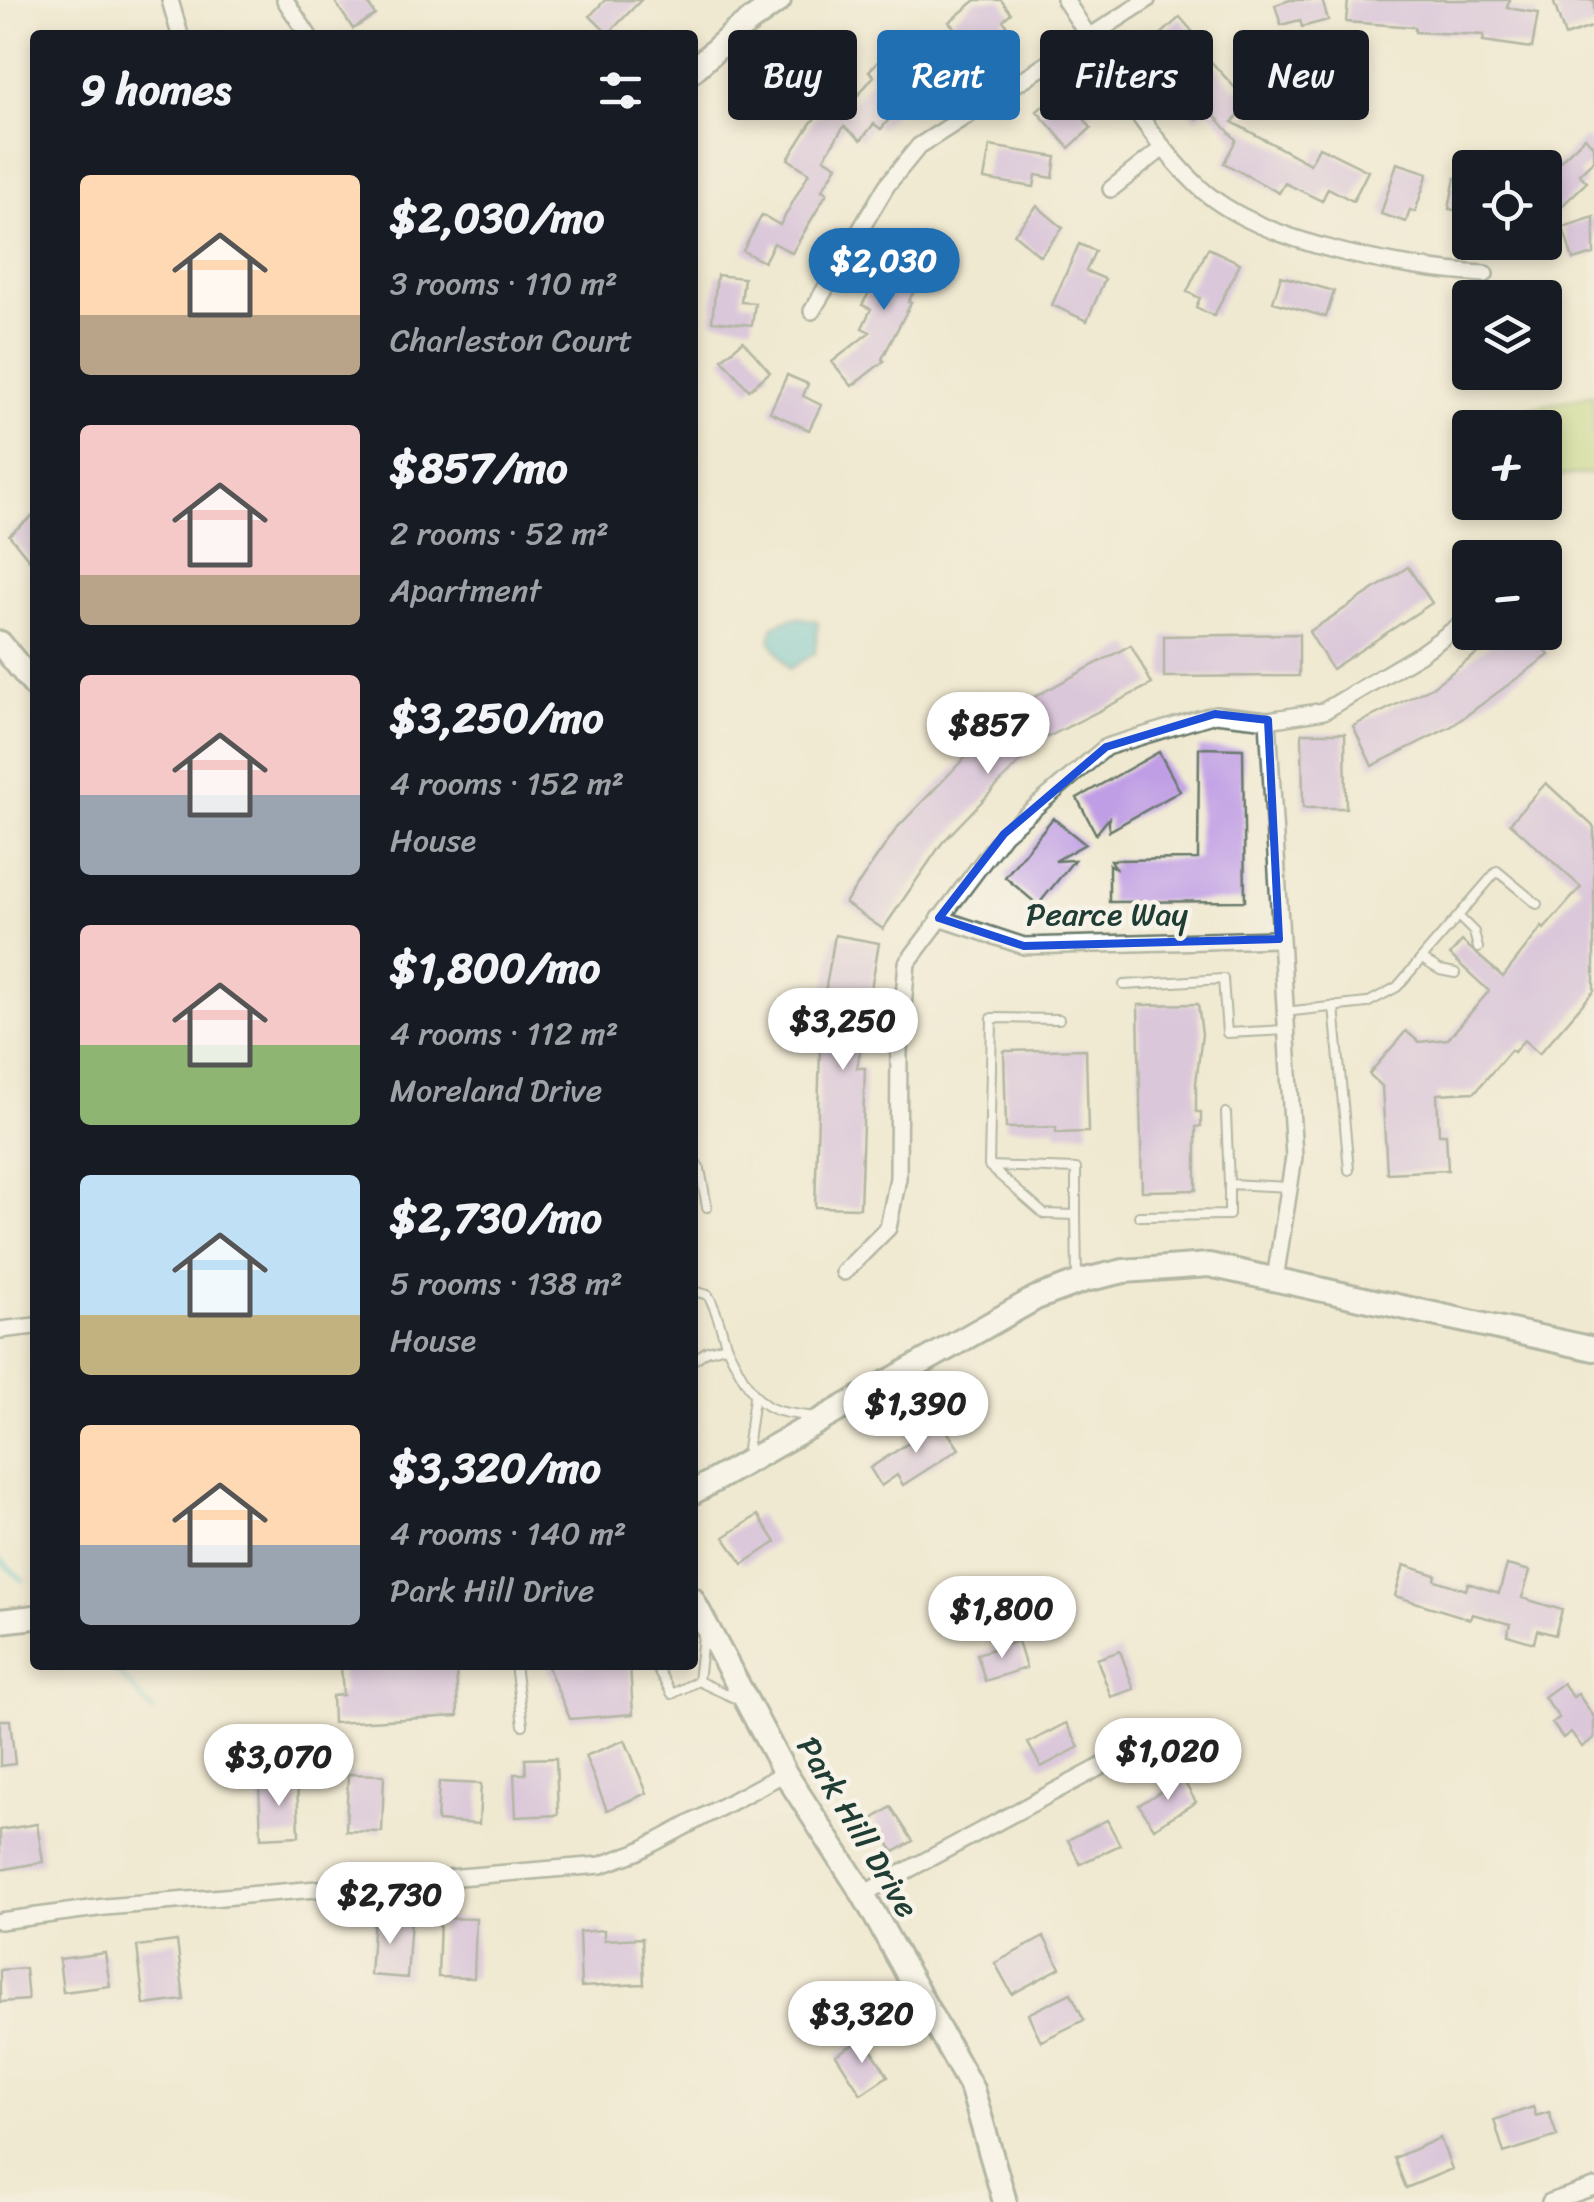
<!DOCTYPE html>
<html lang="en">
<head>
<meta charset="utf-8">
<style>
  body { margin:0; font-family:Sriracha,sans-serif; background:#242831; color:#f1f3f6; height:100vh; display:flex; flex-direction:column; font-size:38px; white-space:nowrap }
  * { box-sizing:border-box; margin:0 }
  p { font-size:32px; color:#9ea1a6 }
  .icon { flex:none; width:55px; height:55px; fill:none; stroke:currentColor; stroke-width:2; stroke-linecap:round; stroke-linejoin:round }
  .map { position:relative; flex:1; overflow:hidden }
  .panel { position:absolute; left:30px; top:30px; width:668px; height:1640px; display:flex; flex-direction:column; background:#171b24; border-radius:10px; box-shadow:0 5px 15px #0003 }
  .panel>* { flex:none }
  .top-card { position:absolute; left:728px; top:30px; width:715px; height:90px; display:flex; gap:20px }
  .tools { position:absolute; left:1452px; top:150px; display:grid; gap:20px }
  .tools a { display:grid; place-items:center; width:110px; height:110px; border-radius:10px; background:#171b24; box-shadow:0 5px 15px #0003; font-size:50px }
  .price { position:absolute; translate:-50% -85px; padding:0 22px; border-radius:35px; background:#fff; color:#222; font-size:32px; line-height:65px; filter:drop-shadow(0 2px 5px #0008) }
  .price::after { content:''; position:absolute; left:50%; top:60px; width:30px; height:22px; margin-left:-15px; background:inherit; clip-path:polygon(0 0,100% 0,50% 100%) }
  .price.selected { background:#1f6fb2; color:#fff }
  ul { padding:0; list-style:none }
  li { display:flex; align-items:center; gap:30px; height:250px; padding:0 50px }
  li span { display:grid; place-items:center; flex:none; width:280px; height:200px; border-radius:10px; color:#555 }
  li>.icon { margin-inline-start:auto }
  span .icon { width:120px; height:120px; fill:#fffc; stroke-width:1 }
  li b { font-size:42px }
  h2 { display:flex; justify-content:space-between; align-items:center; height:120px; padding:0 50px; font-size:42px }
  .tag { padding:0 35px; border-radius:10px; background:#171b24; box-shadow:0 5px 15px #0003; font-size:35px; line-height:90px }
  .tag.selected { background:#1f6fb2; color:#fff }
  .map>svg:first-child { display:block }
  .green { fill:#bdd67b; stroke:#6e8a58; stroke-width:2.5 }
  .water { fill:#55c1cf; stroke:#3a7f82; stroke-width:2.5 }
  .lines { fill:none; stroke-linecap:round; stroke-linejoin:round }
  .stream { stroke:#55c1cf; stroke-width:5 }
  .building { fill:#c09ee5 }
  .lane-casing { stroke:#68796b; stroke-width:12 }
  .street-casing { stroke:#68796b; stroke-width:20 }
  .secondary-casing { stroke:#68796b; stroke-width:28 }
  .lane { stroke:#fff; stroke-width:8 }
  .street { stroke:#fff; stroke-width:15 }
  .secondary { stroke:#fff; stroke-width:22 }
  .marked { fill:none; stroke:#1d4ed8; stroke-width:8; stroke-linejoin:round }
  .labels { text-anchor:middle; stroke-width:9; stroke-linejoin:round; paint-order:stroke }
  .street-label { font-size:32px; fill:#1f3d34; stroke:#f7f3e8 }
</style>
</head>
<body>
<div class="map">
<svg width="1594" height="2202" viewBox="0 0 1594 2202">
  <rect width="100%" height="100%" fill="#f7f3e8"/>
  <filter id="ink" filterUnits="userSpaceOnUse"><feTurbulence type="fractalNoise" baseFrequency=".01" numOctaves="2"/><feDisplacementMap in="SourceGraphic" scale="20" xChannelSelector="R" yChannelSelector="G"/><feConvolveMatrix kernelMatrix="1 2 1 2 8 2 1 2 1" color-interpolation-filters="sRGB"/></filter>
  <filter id="wash" filterUnits="userSpaceOnUse"><feTurbulence type="fractalNoise" baseFrequency=".0048" numOctaves="4" result="noise"/><feDisplacementMap in="SourceGraphic" scale="40" xChannelSelector="R" yChannelSelector="G"/><feGaussianBlur stdDeviation="2.25" result="paint"/><feColorMatrix in="noise" values="0 0 0 0 0 0 0 0 0 0 0 0 0 0 0 0 0 1.4 0 .05"/><feComposite in="paint" operator="in"/></filter>
  <g filter="url(#wash)">
    <rect width="100%" height="100%" fill="#f0e9d1"/>
    <path class="green" d="M1594 394V473L1545 477V428L1497 427 1492 417Z"/>
    <path class="water" d="M796 617 818 621 815 653 789 669 770 640 774 625Z"/>
    <g class="lines">
      <path class="stream" d="M0 1560 23 1580
        M112 1665 153 1711"/>
    </g>
    <g id="blocks">
      <path class="building" d="M334 0H366L375 15 353 29Z
        M605 0H641L608 34 590 16Z
        M976 0H1001L1011 13 1003 20 1007 26 965 60 949 41 959 33 949 22Z
        M1290 0H1322L1328 20 1302 27 1300 20 1281 25 1275 5Z
        M1348 0H1509L1507 8 1538 13 1532 48 1483 41 1484 35 1415 32V27L1346 22Z
        M1553 0H1594V26L1565 36Z
        M1180 17 1209 51 1205 55 1237 90 1243 84 1257 100 1232 122 1310 164 1319 147 1368 171 1353 201 1328 188 1322 201 1285 183 1279 193 1224 163 1236 140 1208 108 1196 119 1184 105 1200 90 1169 55 1158 65 1145 49Z
        M901 38 932 68 892 109 895 112 881 129 874 124 861 140 844 126 824 158 837 166 822 190 827 193 792 253 774 243 764 262 743 251 762 215 780 225 809 173 788 159 811 123 835 94 849 106 874 76 869 71Z
        M1068 84 1093 113 1085 120 1091 128 1069 148 1037 111Z
        M1585 137 1594 147V160L1579 174 1587 182 1545 222V175Z
        M990 146 1056 157 1053 178 1036 175 1034 187 984 179Z
        M1397 163 1428 173 1415 212 1410 210 1406 222 1381 214Z
        M1455 178 1470 181V213L1449 209Z
        M1037 206 1063 228 1040 256 1014 234Z
        M1594 217V254L1573 260 1563 227Z
        M906 243 933 258 908 302 911 303 882 359 884 361 852 386 832 362 870 332 862 328 871 309 862 305 889 258 895 262Z
        M1079 244 1095 251 1086 271 1105 279 1087 321 1052 305Z
        M1208 248 1240 263 1214 316 1196 307 1200 298 1187 292Z
        M717 275 744 278 741 302 755 303 752 325 712 321Z
        M1281 276 1334 291 1326 317 1273 302Z
        M743 341 770 372 749 390 722 359Z
        M787 375 808 384 803 396 821 405 809 430 770 412Z
        M35 514V567L9 535Z
        M1408 567 1432 603 1332 669 1309 632Z
        M1506 632H1533L1549 655 1452 726 1372 766 1353 726 1432 687Z
        M1299 634V676L1164 677V636Z
        M1131 645 1152 684 1040 741 942 843 883 929 845 903 897 828 1012 709Z
        M1302 733H1345L1346 808H1303Z
        M1199 748 1243 749 1245 901 1109 902V864L1117 870 1111 860 1198 859Z
        M1159 752 1180 791 1109 831V818L1096 834 1077 798Z
        M1546 783 1594 827V991L1539 1054 1524 1040 1514 1052 1511 1050 1475 1092 1437 1094 1439 1134H1446L1448 1170 1387 1173 1382 1086 1369 1074 1406 1031 1419 1042 1448 1039 1489 991 1450 955 1462 941 1503 977 1542 927 1544 929 1581 887 1510 823Z
        M1053 818 1085 844 1055 861 1074 860 1038 905 1005 877Z
        M835 935 879 943 857 1068H865L860 1208 815 1207 820 1050 815 1049Z
        M1198 1004 1202 1034 1196 1083V1112H1201V1126L1196 1127V1190L1142 1191 1138 1005Z
        M1086 1049 1088 1132 1056 1133V1127L1006 1128 1004 1051Z
        M941 1422 959 1449 903 1485 897 1475 881 1486 870 1468Z
        M758 1515 776 1542 743 1564 724 1537Z
        M1404 1565 1436 1575 1435 1580 1466 1590 1468 1583 1499 1593 1507 1565 1530 1571 1522 1598 1562 1610 1555 1635 1537 1630 1534 1643 1507 1635 1510 1624 1472 1614 1470 1619 1395 1596Z
        M1018 1641 1026 1668 985 1681 977 1654Z
        M1120 1651 1134 1689 1111 1697 1097 1659Z
        M341 1665H456L458 1716 333 1723 332 1696 343 1695Z
        M547 1665H630L633 1714 570 1719Z
        M1563 1683 1573 1697 1578 1694 1594 1717V1738L1582 1747 1571 1732 1563 1738 1552 1723 1559 1718 1544 1697Z
        M0 1720H10L15 1764 0 1766Z
        M1066 1723 1079 1747 1041 1767 1028 1743Z
        M625 1740 647 1793 607 1810 585 1756Z
        M556 1758 558 1815 516 1817 514 1774H526L525 1759Z
        M348 1774 384 1775 382 1832 346 1831Z
        M1182 1778 1196 1802 1154 1828 1139 1805Z
        M297 1780 299 1836 261 1838 259 1781Z
        M439 1782 481 1784 479 1824 437 1821Z
        M891 1807 913 1841 894 1852 873 1819Z
        M1107 1820 1120 1845 1080 1864 1068 1840Z
        M37 1824 43 1862 0 1870V1830Z
        M374 1916 411 1919 407 1978 370 1975Z
        M440 1918 476 1919 474 1978 438 1977Z
        M604 1930V1940L642 1938 644 1984 581 1987 579 1932Z
        M1044 1937 1060 1968 1012 1994 995 1963Z
        M177 1941 184 2000 144 2005 137 1946Z
        M105 1953 110 1986 63 1992 59 1959Z
        M25 1968 28 2000 0 2002V1970Z
        M1071 1993 1084 2020 1041 2041 1028 2014Z
        M864 2038 888 2076 861 2094 836 2055Z
        M1533 2107 1536 2116 1549 2112 1557 2136 1504 2153 1494 2120Z
        M1440 2138 1452 2169 1406 2188 1394 2158Z"/>
    </g>
  </g>
  <g filter="url(#ink)">
    <use href="#blocks" fill-opacity="0" stroke="#68796b" stroke-width="2.5"/>
    <g class="lines">
      <defs>
        <path id="lane" d="M1460 918 1474 932 1478 948
          M1422 959 1440 970 1455 973
          M1124 985 1223 979 1227 1033 1286 1030
          M1334 1006 1349 1170
          M1284 1012 1367 1003 1397 987 1497 871 1537 904
          M1059 1019 992 1018 989 1166 1044 1214 1076 1215 1077 1279
          M1226 1113 1229 1184 1290 1187
          M692 1157 700 1169 707 1207
          M989 1166 1076 1169V1215
          M1139 1216 1229 1215V1184
          M692 1295 697 1292 708 1295C717 1310 720 1325 725 1341 728 1351 734 1360 739 1370 761 1411 770 1411 815 1417
          M692 1361 707 1351 726 1346
          M746 1457 754 1397
          M515 1665 523 1725
          M655 1665 672 1694 698 1681 737 1699
          M698 1681 703 1636"/>
        <path id="street" d="M170 0 180 35
          M285 0 308 35
          M1065 0C1107 63 1142 132 1198 186 1257 243 1405 270 1485 274
          M1111 189 1163 148
          M812 311 887 185 919 146 1147 0
          M1268 720 1294 1157 1275 1279
          M939 918 1024 946 1279 939
          M844 1272 888 1228 898 1178 899 1050 907 963 1004 834 1106 747 1215 714 1268 720 1324 711 1420 654 1470 618
          M0 1330 35 1326
          M863 1894 1145 1743
          M0 1921 105 1907 601 1865 637 1852 785 1773
          M1550 2202 1594 2187"/>
        <path id="secondary" d="M692 71 735 32 779 0
          M0 643 35 686
          M692 1493 1036 1298 1085 1280 1124 1271 1209 1265 1594 1349
          M692 1599 785 1773 863 1894 972 2089 1005 2202
          M0 1621 35 1617"/>
      </defs>
      <use href="#lane" class="lane-casing"/>
      <use href="#street" class="street-casing"/>
      <use href="#secondary" class="secondary-casing"/>
      <use href="#lane" class="lane"/>
      <use href="#street" class="street"/>
      <use href="#secondary" class="secondary"/>
    </g>
  </g>
  <path d="M0 0H1594V2202H0ZM1215 714 1268 720 1279 939 1024 946 939 918 1004 834 1106 747Z" fill="#f0e9d1" fill-opacity=".55" fill-rule="evenodd"/>
  <path class="marked" d="M1215 714 1268 720 1279 939 1024 946 939 918 1004 834 1106 747Z"/>
  <g class="labels">
    <g class="street-label">
      <text x="1107" y="925">Pearce Way</text>
      <text transform="translate(858 1827) rotate(59)" y="11">Park Hill Drive</text>
    </g>
  </g>
</svg>
<div class="tools">
<a><svg class="icon" aria-label="locate" viewBox="0 0 24 24"><circle cx="12" cy="12" r="6"/><path d="M12 2v4M12 18v4M2 12h4M18 12h4"/></svg></a>
<a><svg class="icon" aria-label="layers" viewBox="0 0 24 24"><path d="M12 4l9 5-9 5-9-5zM3 14l9 5 9-5"/></svg></a>
<a>+</a>
<a>−</a>
</div>
<b class="price selected" style="left:884px;top:313px">$2,030</b>
<b class="price" style="left:988px;top:777px">$857</b>
<b class="price" style="left:843px;top:1073px">$3,250</b>
<b class="price" style="left:916px;top:1456px">$1,390</b>
<b class="price" style="left:1002px;top:1661px">$1,800</b>
<b class="price" style="left:1168px;top:1803px">$1,020</b>
<b class="price" style="left:279px;top:1809px">$3,070</b>
<b class="price" style="left:390px;top:1947px">$2,730</b>
<b class="price" style="left:862px;top:2066px">$3,320</b>
<div class="top-card">
<a class="tag">Buy</a>
<a class="tag selected">Rent</a>
<a class="tag">Filters</a>
<a class="tag">New</a>
</div>
<section class="panel">
<h2>9 homes<svg class="icon" aria-label="filters" viewBox="0 0 24 24"><path d="M4 7h16M4 17h16"/><circle cx="9" cy="7" r="2"/><circle cx="15" cy="17" r="2"/></svg></h2>
<ul>
<li><span style="background:linear-gradient(#ffd9b3 70%,#b9a48a 0)"><svg class="icon" aria-label="home" viewBox="0 0 24 24"><path d="M3 11l9-7 9 7M6 9v11h12V9"/></svg></span><div><b>$2,030/mo</b><p>3 rooms · 110 m²</p><p>Charleston Court</p></div></li>
<li><span style="background:linear-gradient(#f6c9c9 75%,#b9a48a 0)"><svg class="icon" aria-label="home" viewBox="0 0 24 24"><path d="M3 11l9-7 9 7M6 9v11h12V9"/></svg></span><div><b>$857/mo</b><p>2 rooms · 52 m²</p><p>Apartment</p></div></li>
<li><span style="background:linear-gradient(#f6c9c9 60%,#9aa5b1 0)"><svg class="icon" aria-label="home" viewBox="0 0 24 24"><path d="M3 11l9-7 9 7M6 9v11h12V9"/></svg></span><div><b>$3,250/mo</b><p>4 rooms · 152 m²</p><p>House</p></div></li>
<li><span style="background:linear-gradient(#f6c9c9 60%,#8fb573 0)"><svg class="icon" aria-label="home" viewBox="0 0 24 24"><path d="M3 11l9-7 9 7M6 9v11h12V9"/></svg></span><div><b>$1,800/mo</b><p>4 rooms · 112 m²</p><p>Moreland Drive</p></div></li>
<li><span style="background:linear-gradient(#bfe0f5 70%,#c2b280 0)"><svg class="icon" aria-label="home" viewBox="0 0 24 24"><path d="M3 11l9-7 9 7M6 9v11h12V9"/></svg></span><div><b>$2,730/mo</b><p>5 rooms · 138 m²</p><p>House</p></div></li>
<li><span style="background:linear-gradient(#ffd9b3 60%,#9aa5b1 0)"><svg class="icon" aria-label="home" viewBox="0 0 24 24"><path d="M3 11l9-7 9 7M6 9v11h12V9"/></svg></span><div><b>$3,320/mo</b><p>4 rooms · 140 m²</p><p>Park Hill Drive</p></div></li>
</ul>
</section>
</div>
</body>
</html>
